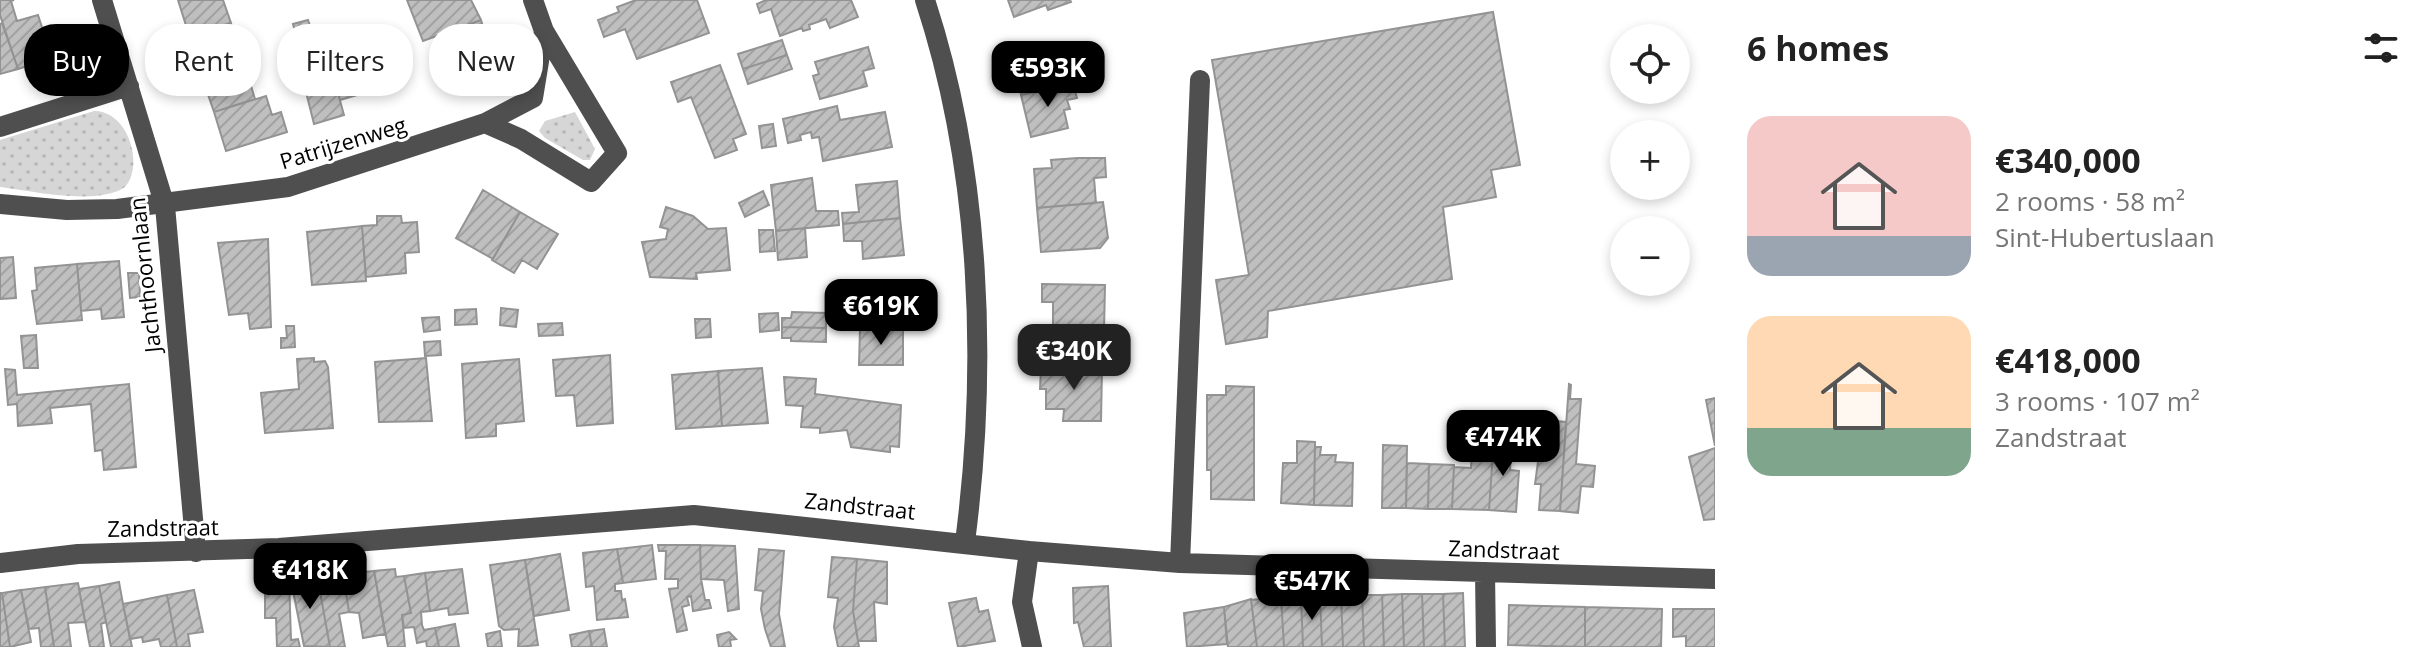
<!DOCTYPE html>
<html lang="en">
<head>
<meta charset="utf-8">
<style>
  body { margin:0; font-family:"Open Sans",sans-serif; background:#f6f6f6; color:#222; height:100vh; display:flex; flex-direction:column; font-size:30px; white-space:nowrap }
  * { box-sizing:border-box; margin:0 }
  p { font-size:26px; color:#767676 }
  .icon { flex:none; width:44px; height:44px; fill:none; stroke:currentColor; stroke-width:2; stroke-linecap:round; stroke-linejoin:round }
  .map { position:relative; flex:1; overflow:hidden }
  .panel { display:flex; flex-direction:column; background:#fff; width:720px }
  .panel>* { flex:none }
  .hud { position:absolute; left:24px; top:24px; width:760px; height:72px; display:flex; gap:16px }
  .controls { position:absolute; left:1610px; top:24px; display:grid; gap:16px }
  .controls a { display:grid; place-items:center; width:80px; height:80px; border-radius:50%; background:#fff; box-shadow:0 4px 12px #0003; font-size:40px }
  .price { position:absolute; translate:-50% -68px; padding:0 18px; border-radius:16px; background:#000; color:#fff; font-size:26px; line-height:52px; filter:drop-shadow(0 2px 4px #0008) }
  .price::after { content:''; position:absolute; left:50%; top:48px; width:24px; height:18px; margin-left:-12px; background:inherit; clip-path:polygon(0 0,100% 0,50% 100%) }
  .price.selected { background:#222; color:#fff }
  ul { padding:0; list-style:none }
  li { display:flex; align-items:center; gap:24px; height:200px; padding:0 32px }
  li span { display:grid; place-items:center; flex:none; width:224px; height:160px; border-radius:24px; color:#555 }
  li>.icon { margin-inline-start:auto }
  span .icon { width:96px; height:96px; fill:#fffc; stroke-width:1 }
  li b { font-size:34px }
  h2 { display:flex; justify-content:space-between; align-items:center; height:96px; padding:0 32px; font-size:34px }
  .tag { padding:0 28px; border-radius:32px; background:#fff; box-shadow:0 4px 12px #0003; font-size:28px; line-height:72px }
  .tag.selected { background:#000; color:#fff }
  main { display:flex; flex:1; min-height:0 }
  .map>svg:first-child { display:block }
  .grass { fill:url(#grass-dots) }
  .building { fill:url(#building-hatch); stroke:#939393; stroke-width:2 }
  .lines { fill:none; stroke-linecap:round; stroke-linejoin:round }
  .minor { stroke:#4f4f4f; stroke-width:20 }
  .labels { text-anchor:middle; stroke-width:6; stroke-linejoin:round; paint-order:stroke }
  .street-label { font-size:22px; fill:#000; stroke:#fff }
</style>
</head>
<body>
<main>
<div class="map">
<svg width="1715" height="647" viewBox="0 0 1715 647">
  <defs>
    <pattern id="grass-dots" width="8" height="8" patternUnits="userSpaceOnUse" patternTransform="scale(2)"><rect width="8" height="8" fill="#d6d6d6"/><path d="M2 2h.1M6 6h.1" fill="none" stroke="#b6b6b6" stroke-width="1.8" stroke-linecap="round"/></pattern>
    <pattern id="building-hatch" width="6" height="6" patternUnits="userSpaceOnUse" patternTransform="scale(2)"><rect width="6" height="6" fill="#bfbfbf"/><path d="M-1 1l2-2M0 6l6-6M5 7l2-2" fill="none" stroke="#a2a2a2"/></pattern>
  </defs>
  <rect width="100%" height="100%" fill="#fff"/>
  <path class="grass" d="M94 111C127 110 145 164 125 187 98 206 32 191 0 187V140Z
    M575 112 595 149 590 160H583L545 138 539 131 545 121Z"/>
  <path class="building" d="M0 0H14L11 1 17 21 38 15 52 58 18 69 0 15Z
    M178 0H223L231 23 189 35Z
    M407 0H471L481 20 423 41Z
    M636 0H697L709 33 637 59 625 29 604 37 598 20 619 12 617 7Z
    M851 0 858 17 830 28 826 19 809 25 810 29 803 31 802 28 780 36 771 9 760 13 757 4 766 0Z
    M1008 0H1070L1071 2 1048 10 1046 5 1014 17Z
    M1493 12 1520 165 1491 170 1496 197 1443 207 1452 279 1268 311 1267 337 1226 344 1216 280 1249 275 1212 60Z
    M308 20 313 34 297 39 293 24Z
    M481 20 494 64 452 79 437 37Z
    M2 23 18 69 0 74V24Z
    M231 23 243 60 201 74 189 35Z
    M345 35 352 60 336 65 329 40Z
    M782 40 787 55 743 69 738 54Z
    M1052 46 1058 77 1076 73 1078 83 1021 95 1013 55Z
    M868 47 874 68 863 71 867 86 820 99 813 76 819 74 815 62Z
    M787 55 792 69 748 84 743 69Z
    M326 59 330 74 315 78 310 63Z
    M243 60 255 99 214 112 201 74Z
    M720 65 746 134 733 139 737 150 715 158 691 97 678 102 671 82Z
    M356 66 364 93 340 100 333 75Z
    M333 75 344 115 314 124 304 84Z
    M1073 84 1077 98 1067 100 1070 109 1064 110 1068 128 1031 137 1021 95Z
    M266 96 272 115 281 112 287 132 226 151 214 112Z
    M837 106 840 120 885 112 892 147 823 161 819 137 812 138 811 132 800 135 801 140 788 143 783 119Z
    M773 124 776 146 762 148 759 126Z
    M1078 158H1105L1106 177 1094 178 1096 203 1037 208 1034 169 1052 168 1051 160Z
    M812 178 816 211H838L839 225 776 231 771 185Z
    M897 181 900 218 843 224 842 213 859 212 856 185Z
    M483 190 520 212 493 259 456 238Z
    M763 191 769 205 745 217 739 203Z
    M1103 202 1108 238 1100 248 1041 252 1037 208Z
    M666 207 693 216 708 229 726 228 730 270 696 273 697 279 650 277 642 242 666 239 668 229 660 227Z
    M520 212 558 234 537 269 522 260 514 273 492 260Z
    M377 216H401L402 223 417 222 419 252 405 253 406 273 366 277 362 226 377 225Z
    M900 218 904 255 863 259 862 241H844L843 224Z
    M362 226 366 281 312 285 307 232Z
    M805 228 807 257 778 260 776 231Z
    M759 230H773L775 251 760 252Z
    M268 239 271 327 250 329 248 313 229 315 218 243Z
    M13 257 16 298 0 299V258Z
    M119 261 124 317 102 319 101 309 81 311 77 264Z
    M77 264 82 320 37 324 32 291 37 290 35 268Z
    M128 273H139L140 297 130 298Z
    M1042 284 1105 285 1104 331 1053 330V302H1042Z
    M860 292H903V329L860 328Z
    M501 308 518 310 516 327 500 325Z
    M476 309 477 324 455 325V310Z
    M792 312 826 313V328L782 327V318H791Z
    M778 313 779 330 760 332 759 314Z
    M439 317 440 330 424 332 422 318Z
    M695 319H710L711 337 696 338Z
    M562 323 563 335 539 336 538 324Z
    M286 326H294L295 347 281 348V338H287Z
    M782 327 826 328V342L791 341V338H782Z
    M860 328 903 329V365H859Z
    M36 335 38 368H24L21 336Z
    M440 341 441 355 425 356 424 342Z
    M610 355 613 423 577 426 574 395 556 396 553 360Z
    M314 358V362L325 361 328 367 333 428 265 433 261 393 299 389 297 359Z
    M426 358 432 421 379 422 375 362Z
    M519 359 524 421 496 424V436L466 438 462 364Z
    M1041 367 1102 368 1101 421H1063L1064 409H1046V389H1040Z
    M762 368 768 423 722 426 718 371Z
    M5 369 15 370 17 395 129 384 136 467 104 470 102 450 95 451 91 404 50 408 52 423 18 426 17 404 8 405Z
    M718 371 722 426 676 429 672 375Z
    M784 377 816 379 815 394 901 405 899 447 890 446V452L851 447 847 430 820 433V428L801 427 803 406 786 405Z
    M1569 384 1571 385 1570 399H1581L1576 464 1595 466 1593 487 1581 486 1578 513 1560 511Z
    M1226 386 1254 387V500L1211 499V470H1207V395H1226Z
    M1715 398V446L1706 400Z
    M1533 419 1566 422 1560 511 1539 510 1541 484H1535L1540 447 1531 446Z
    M1473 432 1494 438 1489 510 1452 509 1454 467 1471 468Z
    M1494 438 1512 440 1510 470 1519 471 1516 512 1489 510Z
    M1297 441 1315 442 1314 505 1281 503 1283 463H1297Z
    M1383 445 1407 446 1406 508H1382Z
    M1315 447H1321L1320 455H1336L1335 462 1353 463 1352 506 1314 505Z
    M1715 448V519L1704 520 1689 457Z
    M1407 463 1429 464 1428 509 1406 508Z
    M1429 464 1454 465 1452 509H1428Z
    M652 545 656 579 623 583 617 549Z
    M658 545H700L701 579 705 600H709L711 608 693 611 691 596 687 597 689 605 682 607 687 630 677 632 669 589 678 588V579H665L666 551H659Z
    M700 545 735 546 739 609 728 611 724 580 701 579Z
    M617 549 623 583 615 584V591H621L622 600 625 599 628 617 597 620 594 586 586 587 583 553Z
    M759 549 784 551 779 614 785 647H771L765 629 761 609 763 591 755 590Z
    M560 554 569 610 534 616 525 560Z
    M832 557 857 559 853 611 859 647H838L834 627 838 598 828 597Z
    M857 559 887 562V604L874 602 876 641H858L853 611Z
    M525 560 538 645 518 647 519 629 504 630 499 626 490 565Z
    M395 569 396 577 404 576 411 613 402 615 405 647H388L374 571Z
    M462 569 468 613 449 615 448 608 430 611 425 573Z
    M374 571 385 634 363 638 359 613 349 612 343 574Z
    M425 573 430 611 421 612 422 625 424 630 435 628 439 647H427L426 641 417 643 414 627 404 628 402 615 411 613 404 576Z
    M343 574 349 612 339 614 345 647H330L317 575Z
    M317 575 330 647 304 646 290 576Z
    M289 577 291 640 298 639 300 647H277L276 618H265V578Z
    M119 582 123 604 132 647H111L99 586Z
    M78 583 85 622 68 623 71 647H54L45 587Z
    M99 586 106 622 101 624 104 647H90L79 589Z
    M1108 586 1111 647H1084L1078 622 1074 623 1073 588Z
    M45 587 54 647H41L39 628 29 629 21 590Z
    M21 590 31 642 10 647 2 593Z
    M194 590 203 632 188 634 190 647H177L167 595Z
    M0 593H2L10 647H0Z
    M1463 593 1465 647H1445L1443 594Z
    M1402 594H1422L1424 647H1404Z
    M1402 594 1404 647H1384L1382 595Z
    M1422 594H1443L1445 647H1424Z
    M167 595 177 647H161L159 639 143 642 142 637 130 639 123 604Z
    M1362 595H1382L1384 647H1364Z
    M1362 595 1364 647H1343L1341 596Z
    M1320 596H1341L1343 647H1322Z
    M1320 596 1322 647H1303L1301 597Z
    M1281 597H1301L1303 647H1284Z
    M1281 597 1284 647H1257L1251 600Z
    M976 598 979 612 988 610 995 641 958 647 949 603Z
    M1251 599 1257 647H1228L1224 607Z
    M1509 605 1585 607V647L1508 645Z
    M1224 607 1227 644 1187 647 1184 613Z
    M1585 607 1662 609 1661 647H1585Z
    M1673 609H1715V647H1686V636L1673 637Z
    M455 624 459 647H439L435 628Z
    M604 629 607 647H592L589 631Z
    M500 631 502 647H488L486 634Z
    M589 631 592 647H572L570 635Z
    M729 632 736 639 730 640 731 647H719L717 635Z"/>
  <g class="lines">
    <path class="minor" d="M102 0 165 206 196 552
      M925 0C981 170 988 366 965 542
      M485 123 533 98 544 31
      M0 127 129 86
      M0 204 67 210 117 209 288 187 485 123 521 139 591 182 617 153 544 31 533 0
      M1029 551 1022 602 1032 647
      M0 563 78 554 279 548 694 515 1029 551 1180 563 1715 579
      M1180 563 1200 80
      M1485 572 1486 647"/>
  </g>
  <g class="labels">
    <g class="street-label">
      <text transform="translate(343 143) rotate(-17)" y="8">Patrijzenweg</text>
      <text transform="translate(145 275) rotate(-96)" y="8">Jachthoornlaan</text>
      <text transform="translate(860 506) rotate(6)" y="8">Zandstraat</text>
      <text transform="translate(163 528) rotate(-1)" y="8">Zandstraat</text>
      <text transform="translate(1504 550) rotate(2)" y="8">Zandstraat</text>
    </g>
  </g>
</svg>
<div class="controls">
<a><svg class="icon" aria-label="locate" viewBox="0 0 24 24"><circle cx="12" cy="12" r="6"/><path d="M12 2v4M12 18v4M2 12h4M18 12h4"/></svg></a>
<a>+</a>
<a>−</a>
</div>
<b class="price" style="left:1048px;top:109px">€593K</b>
<b class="price" style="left:881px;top:347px">€619K</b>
<b class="price selected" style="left:1074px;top:392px">€340K</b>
<b class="price" style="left:1503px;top:478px">€474K</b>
<b class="price" style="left:310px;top:611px">€418K</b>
<b class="price" style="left:1312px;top:622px">€547K</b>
<div class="hud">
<a class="tag selected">Buy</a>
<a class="tag">Rent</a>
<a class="tag">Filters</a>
<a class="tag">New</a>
</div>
</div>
<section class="panel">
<h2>6 homes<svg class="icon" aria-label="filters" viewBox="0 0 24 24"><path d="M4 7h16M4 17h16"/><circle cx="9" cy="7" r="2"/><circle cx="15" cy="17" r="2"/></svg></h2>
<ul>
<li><span style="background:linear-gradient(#f6c9c9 75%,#9aa5b1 0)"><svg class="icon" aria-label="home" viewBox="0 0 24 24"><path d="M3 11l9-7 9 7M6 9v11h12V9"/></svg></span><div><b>€340,000</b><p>2 rooms · 58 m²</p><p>Sint-Hubertuslaan</p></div></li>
<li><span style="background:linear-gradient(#ffd9b3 70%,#7fa58c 0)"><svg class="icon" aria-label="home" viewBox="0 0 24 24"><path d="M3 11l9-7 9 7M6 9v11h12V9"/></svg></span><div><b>€418,000</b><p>3 rooms · 107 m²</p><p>Zandstraat</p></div></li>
</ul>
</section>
</main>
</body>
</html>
